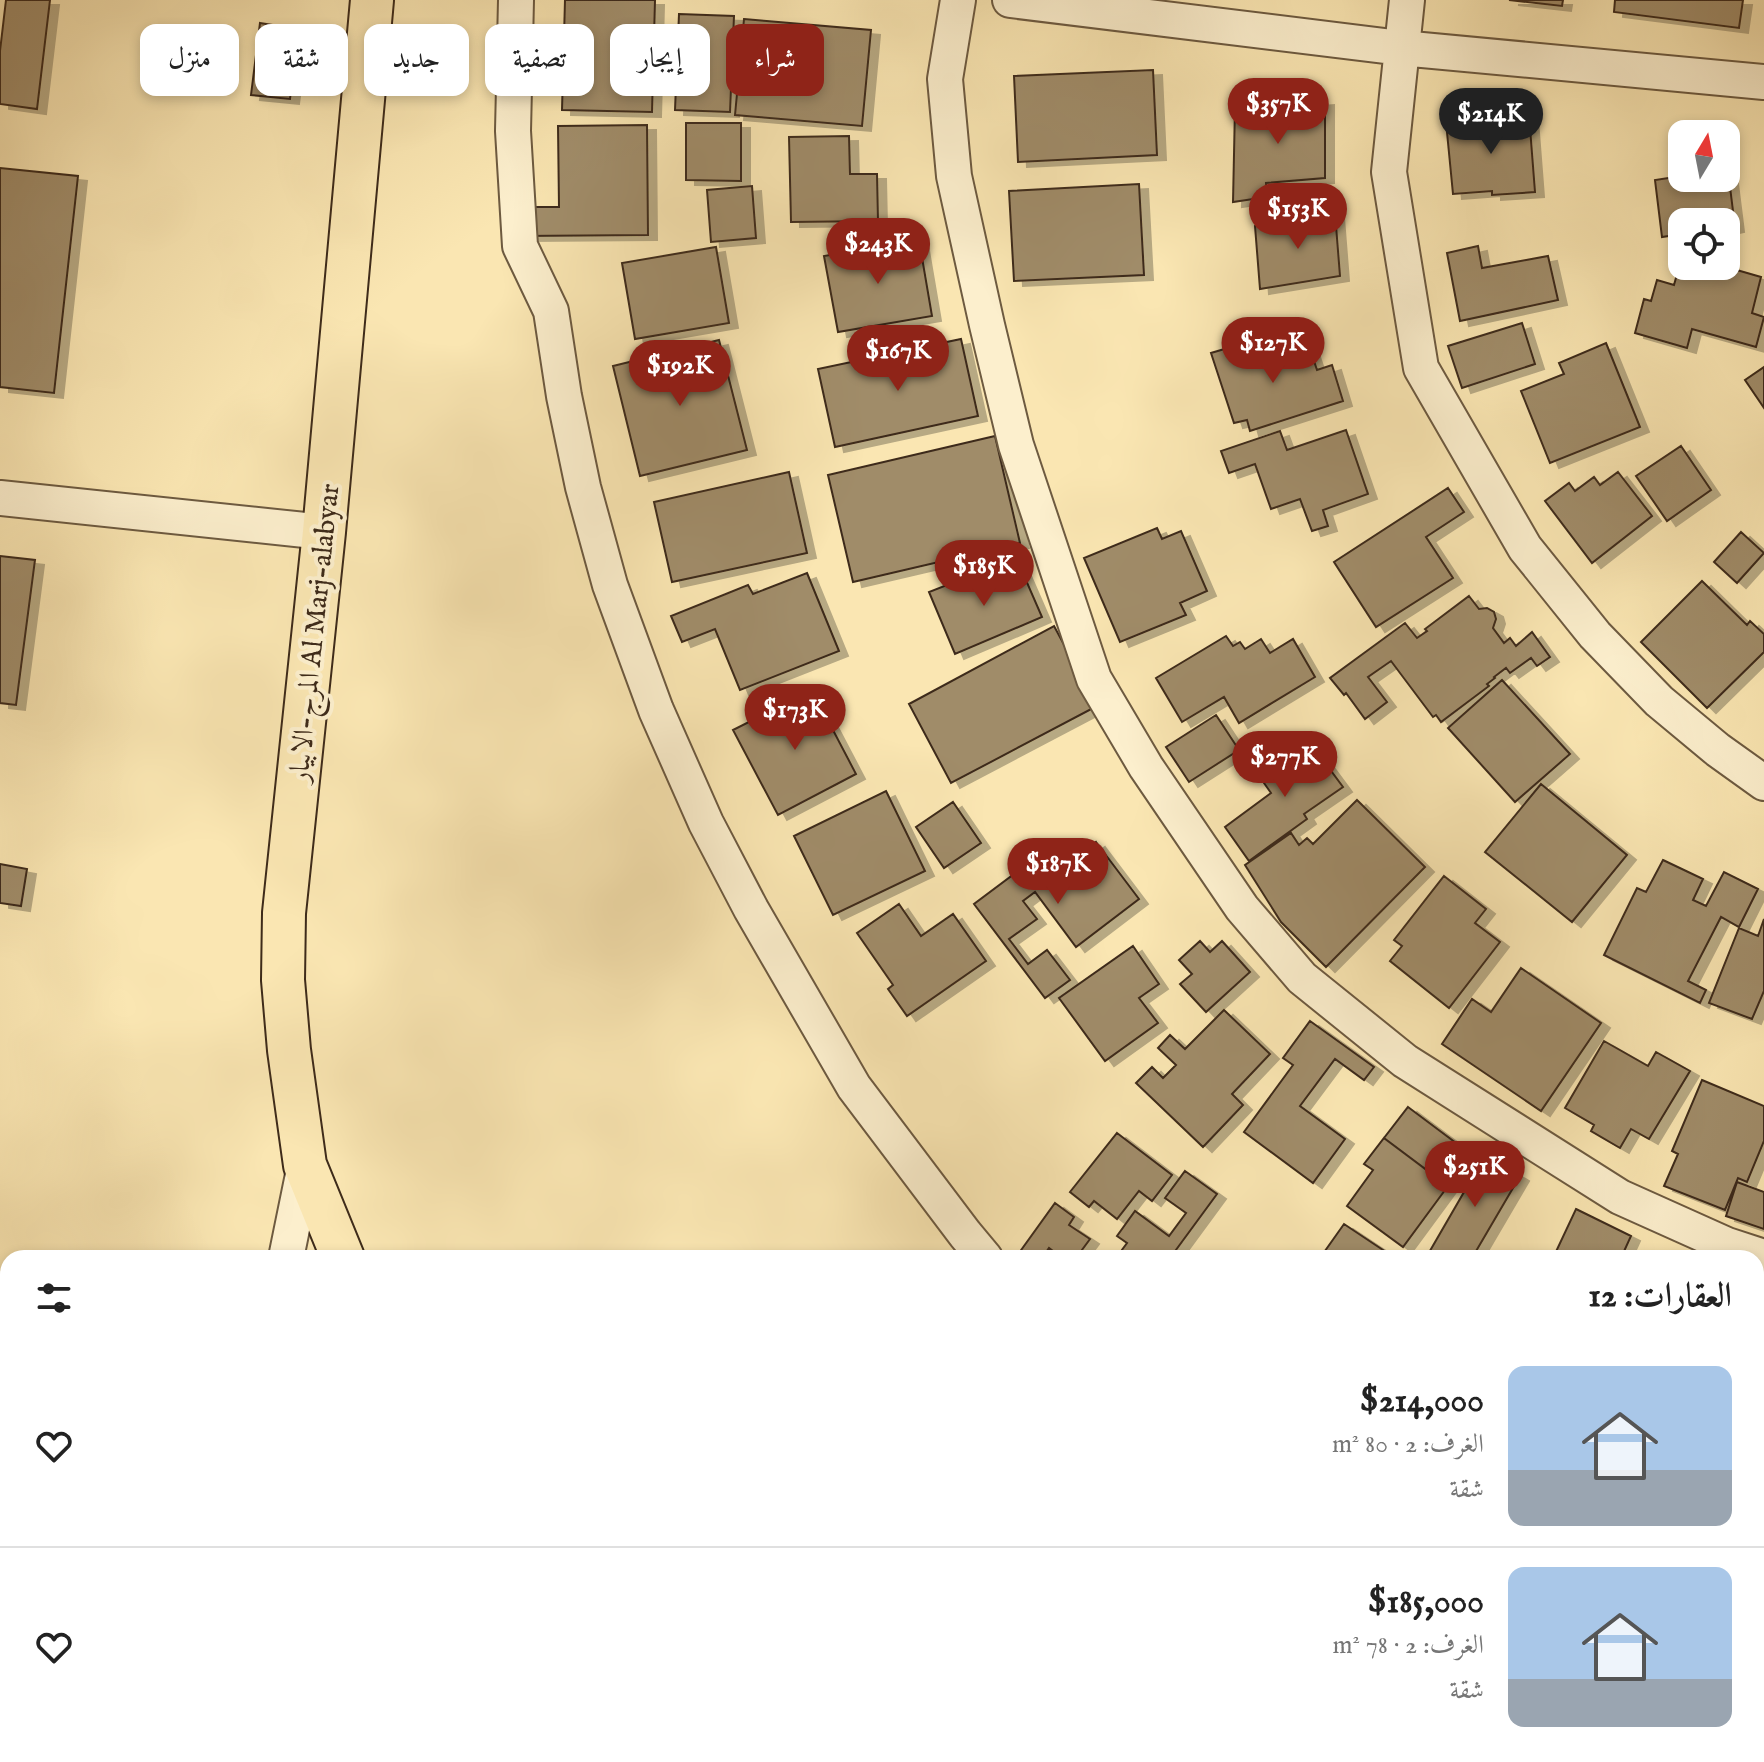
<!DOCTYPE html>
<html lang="ar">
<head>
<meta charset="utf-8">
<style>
  body { margin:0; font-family:"IM FELL English",Amiri,serif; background:#f6f6f6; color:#222; direction:rtl; height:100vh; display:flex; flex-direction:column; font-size:30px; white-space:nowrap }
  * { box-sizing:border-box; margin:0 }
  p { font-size:26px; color:#767676 }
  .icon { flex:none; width:44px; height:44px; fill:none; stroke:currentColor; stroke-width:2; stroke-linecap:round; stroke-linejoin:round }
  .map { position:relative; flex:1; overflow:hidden; direction:ltr }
  .side { position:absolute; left:0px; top:1250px; width:1764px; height:512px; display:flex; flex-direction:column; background:#fff; border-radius:24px 24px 0 0; box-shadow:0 4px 12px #0003; direction:rtl }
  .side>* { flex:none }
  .top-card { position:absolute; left:24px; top:24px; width:800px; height:72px; direction:rtl; display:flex; gap:16px }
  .needle { width:52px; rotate:10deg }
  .buttons { position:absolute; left:1668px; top:120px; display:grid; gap:16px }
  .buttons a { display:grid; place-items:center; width:72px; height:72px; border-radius:16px; background:#fff; box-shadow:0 4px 12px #0003; font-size:40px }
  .price { position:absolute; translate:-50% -68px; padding:0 18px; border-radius:28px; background:#8f2418; color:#fff; font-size:26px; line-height:52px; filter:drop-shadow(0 2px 4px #0008) }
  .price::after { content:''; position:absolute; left:50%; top:48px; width:24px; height:18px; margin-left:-12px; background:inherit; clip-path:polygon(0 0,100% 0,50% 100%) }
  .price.on { background:#222; color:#fff }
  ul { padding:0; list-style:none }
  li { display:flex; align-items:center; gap:24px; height:200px; padding:0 32px }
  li+li { border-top:2px solid #e0e0e0 }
  li span { display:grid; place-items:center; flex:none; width:224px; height:160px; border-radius:16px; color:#555 }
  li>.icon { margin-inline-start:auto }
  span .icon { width:96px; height:96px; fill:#fffc; stroke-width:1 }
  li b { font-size:34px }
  h2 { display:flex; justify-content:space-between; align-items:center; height:96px; padding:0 32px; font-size:34px }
  .chip { padding:0 28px; border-radius:16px; background:#fff; box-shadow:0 4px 12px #0003; font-size:28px; line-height:72px }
  .chip.on { background:#8f2418; color:#fff }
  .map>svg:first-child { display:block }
  .building { fill:#a08c69; stroke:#3e2b1a; stroke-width:2; filter:url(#shadow) }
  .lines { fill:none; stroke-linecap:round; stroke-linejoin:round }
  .minor-casing { stroke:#6d5a40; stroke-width:38 }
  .major-casing { stroke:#3e2b1a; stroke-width:46 }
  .minor { stroke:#fcefcd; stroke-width:34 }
  .major { stroke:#fae6b2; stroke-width:42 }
  .labels { text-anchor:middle; stroke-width:8; stroke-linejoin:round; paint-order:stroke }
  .street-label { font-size:28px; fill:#3e2b1a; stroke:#fcefcd }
</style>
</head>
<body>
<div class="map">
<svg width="1764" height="1762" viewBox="0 0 1764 1762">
  <defs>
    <filter id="shadow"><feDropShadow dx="9" dy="5" stdDeviation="0" flood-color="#0004"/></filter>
  </defs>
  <rect width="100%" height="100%" fill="#fae6b2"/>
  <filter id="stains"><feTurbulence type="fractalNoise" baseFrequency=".0025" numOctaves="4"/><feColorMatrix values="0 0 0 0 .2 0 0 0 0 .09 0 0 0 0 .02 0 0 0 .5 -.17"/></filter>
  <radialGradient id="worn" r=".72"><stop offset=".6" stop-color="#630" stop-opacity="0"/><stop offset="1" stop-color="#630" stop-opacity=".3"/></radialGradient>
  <path class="building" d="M6 0H50L37 109 0 104V51Z
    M565 0H655L652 112 562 110Z
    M1509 0H1563L1562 6Z
    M1615 0H1743L1739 28 1614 12Z
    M679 14 734 16 730 112 675 110Z
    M744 19 871 30 862 126 735 115Z
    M260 23 299 29 290 99 251 95Z
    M1153 70 1157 155 1018 162 1014 76Z
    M1325 100V178L1266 183 1267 197 1233 202 1235 107Z
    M1529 115 1535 192 1492 195V191L1453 194 1446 122Z
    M686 123H741V181L686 180Z
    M647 125 648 235 520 236V207H559L558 126Z
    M849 136 850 174H877L878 221 791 222 789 137Z
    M0 168 78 176 54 393 0 387Z
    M1726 171H1728L1735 227 1726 229V222H1682V234L1662 237 1655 180 1682 176V178H1726Z
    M1139 184 1144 275 1014 281 1009 191Z
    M752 186 756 238 711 242 707 190Z
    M1335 213 1340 276 1260 289 1255 226Z
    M919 240 932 316 838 332 824 256Z
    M1478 246 1482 268 1548 256 1558 300 1460 321 1447 253Z
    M716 247 729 323 635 339 622 263Z
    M1711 266H1723L1761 277 1752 313 1764 317 1756 347 1692 329 1687 348 1635 333 1644 299 1651 301 1657 280 1674 285 1679 267 1708 276Z
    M1522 323 1535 364 1462 388 1448 346Z
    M961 339 978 416 835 447 818 369Z
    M719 340 747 450 640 476 613 366Z
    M1248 342 1252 352 1273 346 1277 359 1310 349 1317 370 1332 365 1343 401 1250 431 1247 420 1234 423 1211 353Z
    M1606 343 1640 427 1550 463 1521 391 1564 374 1559 363Z
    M1764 367V408L1745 380Z
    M1346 430 1368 494 1323 510 1328 526 1312 531 1300 499 1271 509 1255 464 1229 473 1221 451 1280 431 1287 450Z
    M995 436 1020 543 853 582 828 475Z
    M1681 446 1711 490 1667 521 1636 476Z
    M789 472 807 553 672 582 654 502Z
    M1618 472 1652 516 1592 563 1545 501 1569 483 1575 491 1594 477 1600 485Z
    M1448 488 1464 512 1426 537 1453 578 1376 627 1334 562Z
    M1157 528 1162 539 1181 531 1207 591 1180 603 1186 615 1120 642 1084 558Z
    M1741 532 1764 553 1737 583 1714 562Z
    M0 556 35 560 16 705 0 703Z
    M985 570 991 584 1022 571 1042 617 955 654 929 592Z
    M807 573 839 651 740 690 715 629 682 642 671 616 748 585 753 594Z
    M1702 581 1747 625 1750 621 1764 634V652L1707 708 1641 642Z
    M1469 596 1479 609 1487 608 1494 612 1496 619 1493 628 1504 643 1510 638 1516 646 1532 632 1550 657 1537 666 1531 658 1510 673 1506 668 1494 677 1495 678 1487 684 1489 686 1441 722 1436 715 1433 717 1391 661 1368 677 1387 702 1365 719 1346 693 1344 695 1330 678 1405 623 1417 638 1427 631 1425 629Z
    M1054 626 1097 706 951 783 909 704Z
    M1226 636 1233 646 1240 642 1245 649 1261 639 1270 653 1293 639 1315 677 1239 723 1224 697 1182 722 1156 678Z
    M1502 680 1570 754 1515 802 1448 728Z
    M812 690 856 774 778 815 733 730Z
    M1216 715 1239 750 1189 782 1166 747Z
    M1306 737 1343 787 1304 814 1307 819 1249 861 1225 827 1271 793 1257 773Z
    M1541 784 1627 855 1572 922 1485 852Z
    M886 791 925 871 833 915 794 836Z
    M1357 800 1425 867 1326 967 1281 922 1245 865 1291 833 1299 845 1307 838 1313 844Z
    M953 802 981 843 944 868 916 827Z
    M1096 842 1139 899 1076 947 1035 892 1023 901 1037 919 1009 939 1028 964 1047 950 1070 980 1045 998 974 904 1042 853 1056 871Z
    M1663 860 1703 879 1693 900 1706 906 1724 872 1758 889 1739 927 1721 917 1688 981 1706 990 1700 1003 1604 955 1637 888 1646 892Z
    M0 864 27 869 21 906 0 903Z
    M1444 876 1486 909 1475 923 1500 942 1449 1008 1390 961 1402 946 1394 940Z
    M899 904 921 936 953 914 986 961 907 1016 888 989 893 985 857 933Z
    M1764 919V991L1752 1019 1709 1003 1739 928 1758 936Z
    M1200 941 1210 952 1222 941 1250 972 1206 1012 1180 984 1192 974 1179 960Z
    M1133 946 1159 984 1139 998 1158 1023 1105 1061 1059 998Z
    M1521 968 1601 1023 1541 1111 1442 1044 1472 999 1491 1012Z
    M1224 1010 1270 1054 1232 1094 1243 1105 1203 1147 1136 1083 1152 1067 1163 1078 1176 1065 1158 1048 1170 1035 1185 1049Z
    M1310 1021 1374 1067 1364 1080 1335 1059 1300 1106 1345 1139 1313 1183 1244 1132 1293 1065 1283 1058Z
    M1604 1041 1648 1066 1656 1052 1690 1071 1649 1139 1631 1129 1620 1148 1591 1131 1594 1125 1565 1108Z
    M1702 1080 1764 1106V1141L1747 1182 1738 1178 1725 1210 1664 1186 1678 1154 1672 1151Z
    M1408 1107 1472 1155 1448 1186 1384 1138Z
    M1117 1133 1172 1175 1152 1201 1139 1191 1117 1219 1094 1201 1089 1207 1070 1192Z
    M1384 1138 1448 1186 1403 1247 1347 1206 1373 1170 1364 1164Z
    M1479 1152 1520 1176 1472 1258H1430L1427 1256 1464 1192 1457 1188Z
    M1185 1171 1217 1194 1170 1258H1116L1127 1243 1117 1236 1135 1211 1169 1236 1186 1213 1165 1198Z
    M1737 1182 1764 1192V1229L1726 1216Z
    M1055 1203 1074 1217 1069 1225 1090 1239 1076 1258H1062L1049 1248 1042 1258H1026L1019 1253Z
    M1576 1209 1631 1236 1621 1258H1553Z
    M1344 1224 1395 1258H1320Z
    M1764 1340V1400L1756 1398V1371Z
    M1756 1550 1764 1552V1599L1756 1627Z"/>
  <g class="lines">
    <defs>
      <path id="minor" d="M516 0 513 131 520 246 551 311 564 396 583 487 610 585 656 710 706 823 751 909 854 1087 965 1234 985 1258
        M958 0 945 79 954 176 987 325 1016 445 1094 679 1146 767 1242 908 1302 978 1405 1061 1620 1197 1727 1245 1764 1257
        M1010 0 1401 48 1764 82
        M1407 0 1389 172 1421 368 1525 548 1595 635 1659 701 1718 750 1764 783
        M0 498 324 532
        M286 1258 305 1165
        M1756 1703 1764 1705
        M187 1762 189 1754"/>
      <path id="major" d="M343 1258 305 1165 289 1050 283 980 284 913 324 532 372 0
        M1316 1754 1347 1762"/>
    </defs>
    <use href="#minor" class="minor-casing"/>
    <use href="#major" class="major-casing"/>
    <use href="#minor" class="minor"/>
    <use href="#major" class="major"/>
  </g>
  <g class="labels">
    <g class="street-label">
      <text transform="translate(313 633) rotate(-84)" y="10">المرج-الابيار Al Marj-alabyar</text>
    </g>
  </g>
  <rect width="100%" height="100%" filter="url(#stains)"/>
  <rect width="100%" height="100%" fill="url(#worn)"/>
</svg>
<div class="buttons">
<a><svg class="needle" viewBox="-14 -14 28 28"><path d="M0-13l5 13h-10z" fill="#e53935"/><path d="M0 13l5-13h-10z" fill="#767676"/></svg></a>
<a><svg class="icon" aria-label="locate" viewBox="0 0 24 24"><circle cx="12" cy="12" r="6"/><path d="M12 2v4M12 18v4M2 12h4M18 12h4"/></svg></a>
</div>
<b class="price" style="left:1278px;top:146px">$357K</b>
<b class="price on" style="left:1491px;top:156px">$214K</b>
<b class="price" style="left:1298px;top:251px">$153K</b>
<b class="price" style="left:878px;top:286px">$243K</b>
<b class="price" style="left:1273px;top:385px">$127K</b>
<b class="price" style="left:898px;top:393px">$167K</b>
<b class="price" style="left:680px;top:408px">$192K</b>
<b class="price" style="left:984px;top:608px">$185K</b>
<b class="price" style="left:795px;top:752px">$173K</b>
<b class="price" style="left:1285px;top:799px">$277K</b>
<b class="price" style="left:1058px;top:906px">$187K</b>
<b class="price" style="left:1475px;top:1209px">$251K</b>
<div class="top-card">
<a class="chip on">شراء</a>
<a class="chip">إيجار</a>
<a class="chip">تصفية</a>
<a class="chip">جديد</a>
<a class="chip">شقة</a>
<a class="chip">منزل</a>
</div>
<section class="side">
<h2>العقارات: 12<svg class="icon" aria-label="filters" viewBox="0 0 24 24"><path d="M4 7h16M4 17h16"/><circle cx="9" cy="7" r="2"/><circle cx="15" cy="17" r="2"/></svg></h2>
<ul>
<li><span style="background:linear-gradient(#a9c7e8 65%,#9aa5b1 0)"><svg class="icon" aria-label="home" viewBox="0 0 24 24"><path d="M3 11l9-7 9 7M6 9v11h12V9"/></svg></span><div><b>$214,000</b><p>الغرف: 2 · 80 m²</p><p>شقة</p></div><svg class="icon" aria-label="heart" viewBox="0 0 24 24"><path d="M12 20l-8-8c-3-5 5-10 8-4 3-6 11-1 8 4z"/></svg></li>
<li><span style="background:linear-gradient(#a9c7e8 70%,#9aa5b1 0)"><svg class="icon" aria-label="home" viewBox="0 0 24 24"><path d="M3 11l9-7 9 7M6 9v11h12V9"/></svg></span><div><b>$185,000</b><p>الغرف: 2 · 78 m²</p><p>شقة</p></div><svg class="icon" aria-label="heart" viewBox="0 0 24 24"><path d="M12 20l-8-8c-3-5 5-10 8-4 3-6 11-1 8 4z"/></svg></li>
</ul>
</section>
</div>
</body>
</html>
